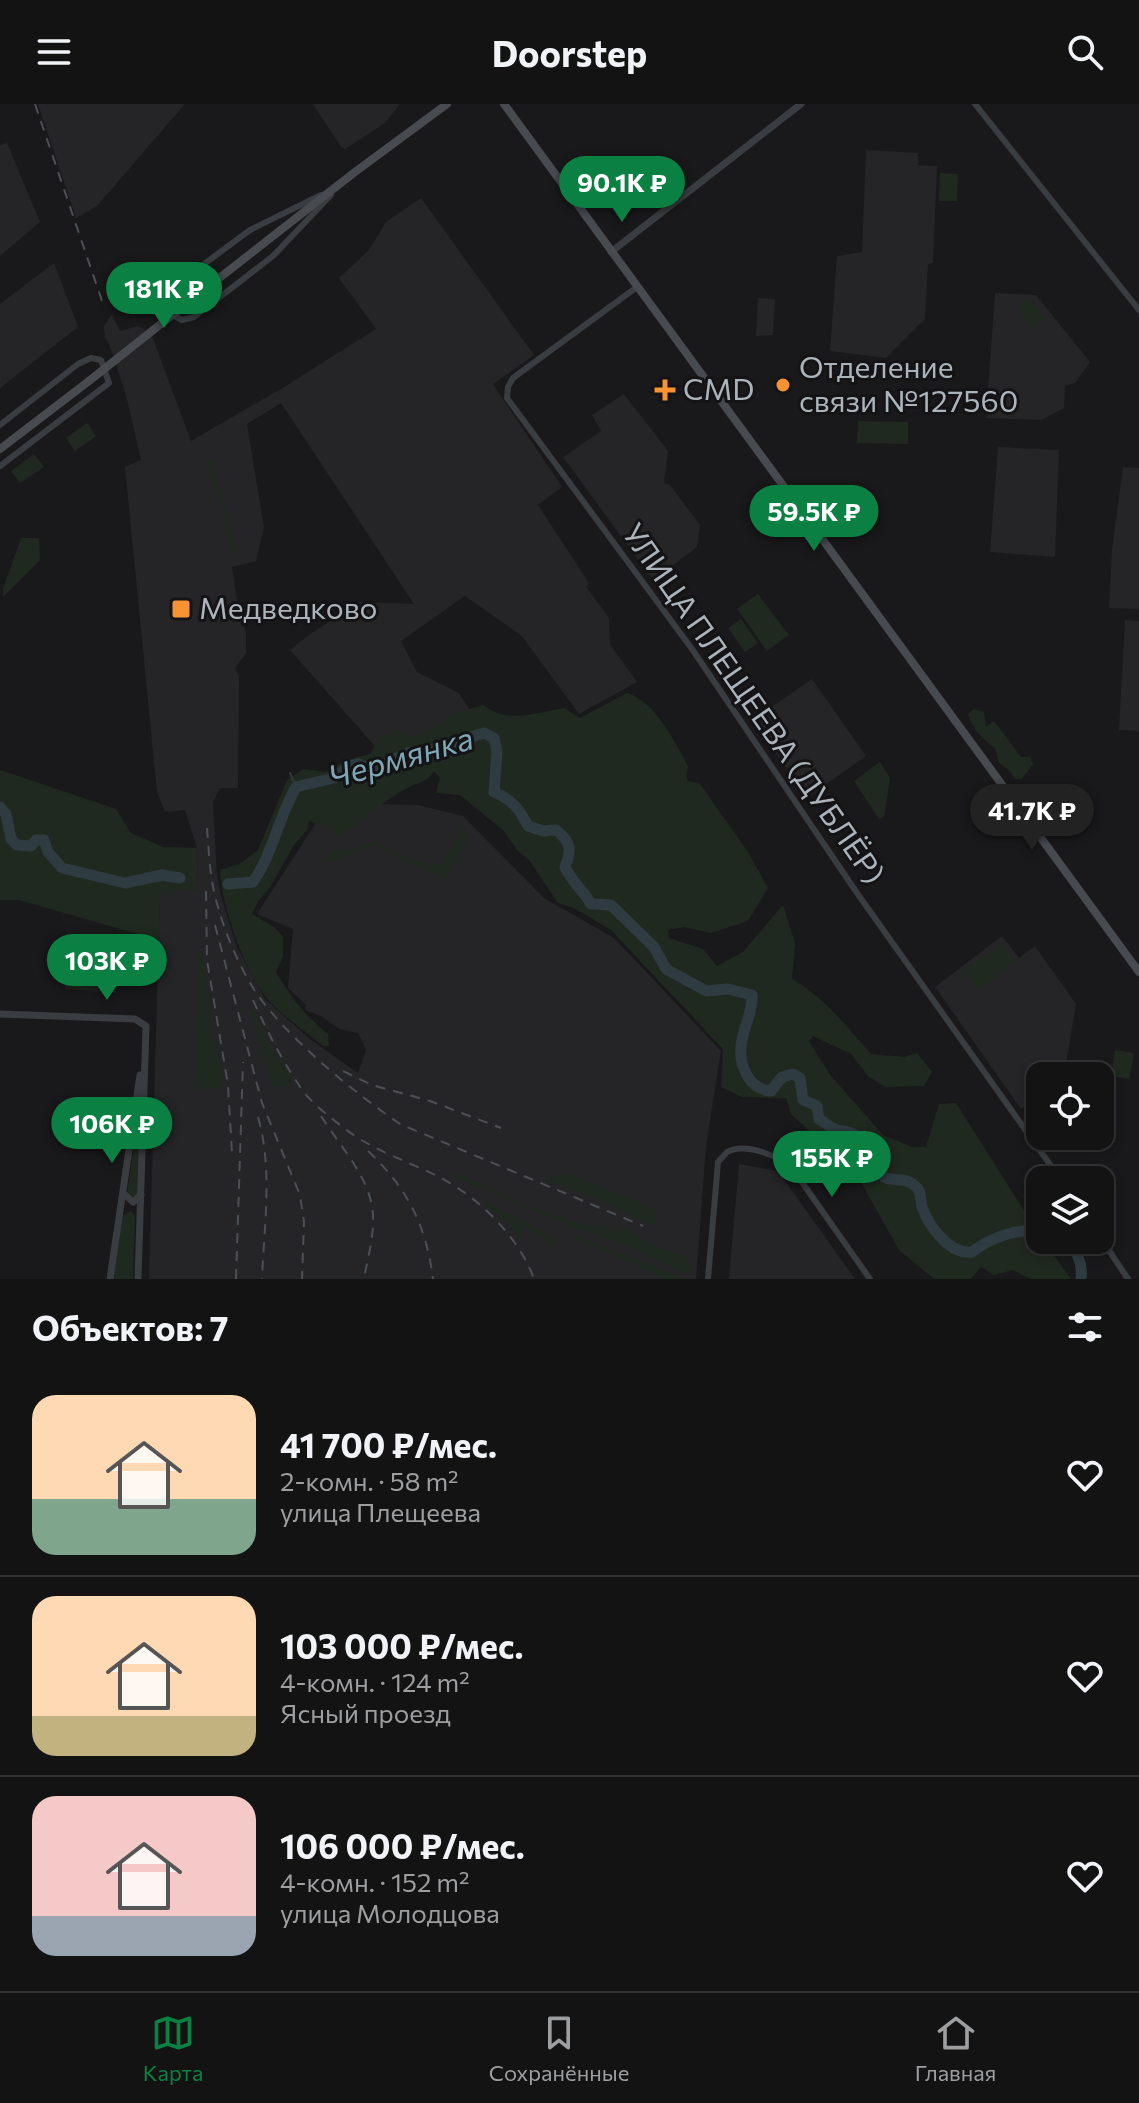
<!DOCTYPE html>
<html lang="ru">
<head>
<meta charset="utf-8">
<style>
  body { margin:0; font-family:Commissioner,sans-serif; background:#202022; color:#f1f3f6; height:100vh; display:flex; flex-direction:column; font-size:30px; white-space:nowrap }
  * { box-sizing:border-box; margin:0 }
  p { font-size:26px; color:#9d9ea0 }
  .icon { flex:none; width:44px; height:44px; fill:none; stroke:currentColor; stroke-width:2; stroke-linecap:round; stroke-linejoin:round }
  .map { position:relative; height:1175px; overflow:hidden }
  .panel { display:flex; flex-direction:column; background:#131314; flex:1 }
  .panel>* { flex:none }
  .buttons { position:absolute; left:1026px; top:958px; display:grid; gap:16px }
  .buttons a { display:grid; place-items:center; width:88px; height:88px; border-radius:16px; background:#131314; box-shadow:0 4px 12px #0003,0 0 0 2px #323234; font-size:40px }
  .price { position:absolute; translate:-50% -68px; padding:0 18px; border-radius:28px; background:#0b8043; color:#fff; font-size:26px; line-height:52px; filter:drop-shadow(0 2px 4px #0008) }
  .price::after { content:''; position:absolute; left:50%; top:48px; width:24px; height:18px; margin-left:-12px; background:inherit; clip-path:polygon(0 0,100% 0,50% 100%) }
  .price.current { background:#222; color:#fff }
  ul { padding:0; list-style:none }
  li { display:flex; align-items:center; gap:24px; height:200px; padding:0 32px }
  li+li { border-top:2px solid #323234 }
  li span { display:grid; place-items:center; flex:none; width:224px; height:160px; border-radius:24px; color:#555 }
  li>.icon { margin-inline-start:auto }
  span .icon { width:96px; height:96px; fill:#fffc; stroke-width:1 }
  li b { font-size:34px }
  h2 { display:flex; justify-content:space-between; align-items:center; height:96px; padding:0 32px; font-size:34px }
  header { display:flex; justify-content:space-between; align-items:center; height:104px; padding:0 32px; background:#131314; font-size:36px; font-weight:700 }
  .menu { display:flex; justify-content:space-around; align-items:center; height:112px; border-top:2px solid #323234; background:#131314; font-size:22px; color:#9d9ea0 }
  .menu a { display:grid; justify-items:center; gap:4px }
  .menu .current { color:#0b8043 }
  .map>svg:first-child { display:block }
  .built { fill:#252528 }
  .green { fill:#202920 }
  .lines { fill:none; stroke-linecap:round; stroke-linejoin:round }
  .stream { stroke:#2e3b40; stroke-width:2 }
  .river { stroke:#2e3b40; stroke-width:11 }
  .minor { stroke:#393c40; stroke-width:6 }
  .tertiary { stroke:#393c40; stroke-width:7 }
  .secondary { stroke:#474b50; stroke-width:8 }
  .rail { stroke:#4c5055; stroke-width:2; stroke-dasharray:10 8; stroke-linecap:butt }
  .secondary-bridge { stroke:#474b50; stroke-width:8 }
  .poi-dot { fill:#f89333; stroke:#141416; stroke-width:3 }
  .labels { text-anchor:middle; stroke-width:6; stroke-linejoin:round; paint-order:stroke }
  .poi-label { font-size:30px; fill:#abb3bb; stroke:#141416; text-anchor:start }
  .street-label { font-size:30px; fill:#abb3bb; stroke:#141416 }
  .water-label { font-size:32px; font-style:italic; fill:#81a7b7; stroke:#141416 }
</style>
</head>
<body>
<header><svg class="icon" aria-label="menu" viewBox="0 0 24 24"><path d="M4 6h16M4 12h16M4 18h16"/></svg>Doorstep<svg class="icon" aria-label="search" viewBox="0 0 24 24"><circle cx="10" cy="10" r="6"/><path d="M15 15l6 6"/></svg></header>
<div class="map">
<svg width="1139" height="1175" viewBox="0 0 1139 1175">
  <rect width="100%" height="100%" fill="#19191b"/>
  <path class="built" d="M38 0H185L97 102 76 114Z
    M313 0H400L385 19 345 45 341 43Z
    M7 39 40 118 0 152V41Z
    M866 46 918 49V61L937 62 933 159 928 160 925 215 886 254 830 247 837 152 862 148Z
    M421 94 534 251 493 280 562 383 538 401 589 479 586 483 609 514 610 540 637 578 579 610 522 532 465 492 401 537 417 568 459 589 471 608 381 649 290 546 310 530 360 498 414 500 281 299 247 320 264 423 256 457 232 463 238 504 246 529V549L235 564 239 572 238 684H220L213 698 217 773 221 792 236 841 265 895 311 936 358 969 366 946 358 929 339 925 321 912 305 906 306 901 288 884 293 825 257 810 317 717 373 700 418 701 463 712 544 794 614 834 721 947 706 1042 696 1175H149L160 788 198 785 197 744 185 706 165 708 157 688 125 363 141 356 126 291 109 240 105 234 104 222 112 210 120 227 138 222 151 229 191 337 284 283 376 225 339 174 369 146 386 118Z
    M54 159 78 223 0 284V200Z
    M995 189 1036 191 1090 258 1075 279 1065 282 1064 304 1041 316 986 314Z
    M758 194 775 195 773 231 756 232Z
    M624 290 668 347 664 379 670 381 700 421 697 443 653 476 563 353 601 327 592 311Z
    M998 343 1059 346 1055 453 990 448Z
    M1123 363 1139 364V505L1109 504 1112 446Z
    M1125 516 1139 517V627L1119 626Z
    M812 575 866 652 807 694 753 616Z
    M1002 832 1019 854 1035 842 1076 900 1064 972H1040V991L1021 1005 935 883Z
    M739 1060 778 1067 855 1175H729Z"/>
  <path class="green" d="M940 69 958 70 957 97H939Z
    M1028 194 1045 215 1033 225 1016 203Z
    M858 317 908 318V340L857 339Z
    M87 319 96 332 75 347 66 334Z
    M34 350 44 363 20 379 11 367Z
    M212 357 239 448 236 450 231 447 223 404 208 361V358Z
    M21 434H39L40 456 3 493V485Z
    M758 490 789 531 767 547 737 505Z
    M741 515 758 539 745 548 728 524Z
    M627 589C657 599 673 636 688 662L686 672 688 677 700 680 748 748 768 784 748 817 711 829 684 823 668 826 669 834 703 845 717 862 743 848 783 801 795 839 792 875C824 893 847 923 871 950L904 953 917 949 932 968 924 982 886 983 869 973 851 950 813 932 809 937 831 972 883 1031 912 1043H926L939 1000 956 999 1040 1132V1136H1043L1071 1175H1031L1013 1166 994 1171 981 1163 971 1175H934L899 1146 857 1071 791 1010 786 994 742 993 721 983 723 945 611 826 574 804 558 799 529 756 518 747 504 727 460 691 436 689 440 674 434 667C428 678 420 678 409 683 383 696 364 717 340 732L327 722 309 717 308 725 294 741 269 785 258 797 252 810 274 823 283 833V852L276 868C291 893 305 912 328 930L329 942H323C305 926 281 912 266 893 243 863 222 803 220 766L240 760 258 746 287 676 303 665 326 668 346 656 370 650 380 631 401 626 412 633 444 618 448 612 483 601C507 620 535 609 564 604L580 614Z
    M974 605 984 608 986 623 994 617 1021 653H1030L1033 660 1022 675H1015L1009 666 999 659 995 644C984 637 971 623 968 610Z
    M880 658 890 674 884 713 879 715 854 677Z
    M0 666 116 705 131 729 163 743 197 744 198 785 160 789 159 836 19 796H0Z
    M463 722 469 732 448 773H439L374 741C360 744 335 760 325 759L333 746 350 747 375 737C395 748 419 761 442 761Z
    M1002 839 1016 857 979 886 965 867Z
    M203 848 216 946 223 973 217 984 201 986 195 965 199 852Z
    M66 864 82 868V873L117 880 116 889 65 885Z
    M250 906 255 907 272 944 292 972 289 980 274 983 272 980Z
    M1115 946 1134 949 1129 975 1111 972Z
    M141 992 138 1091 134 1095 127 1090Z
    M566 1069 657 1105 654 1121 639 1116 611 1100 552 1078 548 1074Z
    M452 1071H463L531 1103 589 1122 629 1126 658 1145 683 1151 694 1163 691 1169H685L623 1140 564 1120Z
    M485 1098 541 1125 557 1138 556 1140 550 1142 530 1125 521 1123V1137L512 1123 484 1100Z
    M131 1107 135 1112 133 1175H113L122 1112Z
    M573 1130 686 1175H665L596 1142 578 1137Z"/>
  <g class="lines">
    <path class="stream" d="M290 669 296 683"/>
    <path class="river" d="M0 703 6 710 11 735 17 741 31 742 36 736H44L48 748 62 764 125 779 162 771 180 774
      M228 780 253 778C273 749 278 715 296 683L334 674 349 662 359 660 368 664 385 660 407 649 430 646 484 629 494 634 497 647 494 688C512 696 519 704 528 722L543 727 556 726C571 738 572 745 565 763 571 777 583 786 591 800L611 801 654 843 666 865 706 887 728 885 752 891C753 910 742 925 741 943 739 962 750 986 771 987L782 973 793 970 800 974 803 996 817 1002 819 1015C824 1018 830 1023 835 1025 843 1028 851 1026 858 1033 869 1044 870 1065 884 1073 894 1079 906 1071 917 1084 922 1089 920 1096 922 1102 928 1122 950 1151 972 1148 990 1134 1017 1124 1040 1127
      M1067 1136C1077 1149 1083 1158 1081 1175"/>
    <path class="minor" d="M975 0 1139 206
      M321 91 250 126 169 186 165 196 169 209 182 216 194 213 273 152 331 91
      M637 183 513 274 508 283 507 294 692 545 857 789 1061 1076
      M0 321 78 260 91 254 101 256 109 279 0 362
      M1100 1133 1128 1175
      M708 1175 718 1058C719 1057 726 1049 727 1048 746 1038 778 1052 792 1064L870 1175"/>
    <path class="tertiary" d="M611 148 801 0
      M0 910 135 915 146 922 138 1175
      M124 1090 133 1098 141 1091
      M110 1175 140 971"/>
    <path class="secondary" d="M504 0 1139 868
      M186 200 355 68 447 0
      M0 345 89 277"/>
    <path class="rail" d="M35 0 102 197
      M207 724C209 750 210 778 218 803 226 831 239 862 255 887 287 934 353 988 400 1020L643 1122
      M206 787 207 856 228 981 232 1050
      M215 821 262 999 300 1091 304 1118 302 1175
      M253 896C266 925 287 967 307 992 317 1003 332 1015 344 1024 373 1047 408 1057 441 1074 479 1094 519 1133 534 1175
      M343 967 372 981 430 997 501 1024
      M321 1012C341 1044 375 1078 373 1118 373 1137 367 1157 364 1175
      M258 1013C273 1064 264 1123 262 1175
      M368 1047C408 1085 426 1121 433 1175
      M236 1175 243 958"/>
    <path class="secondary-bridge" d="M89 277 186 200"/>
  </g>
  <g class="poi-dot">
    <circle cx="783" cy="281" r="8"/>
    <path d="M661 274h8v8h8v8h-8v8h-8v-8h-8v-8h8z"/>
    <rect x="171" y="495" width="20" height="20" rx="4"/>
  </g>
  <g class="labels">
    <g class="poi-label">
      <text x="799" y="274">Отделение<tspan x="799" dy="34">связи №127560</tspan></text>
      <text x="683" y="296">CMD</text>
      <text x="199" y="515">Медведково</text>
    </g>
    <g class="street-label">
      <text transform="translate(753 600) rotate(55)" y="10">УЛИЦА ПЛЕЩЕЕВА (ДУБЛЁР)</text>
    </g>
    <g class="water-label">
      <text transform="translate(401 654) rotate(-16)" y="11">Чермянка</text>
    </g>
  </g>
</svg>
<div class="buttons">
<a><svg class="icon" aria-label="locate" viewBox="0 0 24 24"><circle cx="12" cy="12" r="6"/><path d="M12 2v4M12 18v4M2 12h4M18 12h4"/></svg></a>
<a><svg class="icon" aria-label="layers" viewBox="0 0 24 24"><path d="M12 4l9 5-9 5-9-5zM3 14l9 5 9-5"/></svg></a>
</div>
<b class="price" style="left:622px;top:120px">90.1K ₽</b>
<b class="price" style="left:164px;top:226px">181K ₽</b>
<b class="price" style="left:814px;top:449px">59.5K ₽</b>
<b class="price current" style="left:1032px;top:748px">41.7K ₽</b>
<b class="price" style="left:107px;top:898px">103K ₽</b>
<b class="price" style="left:112px;top:1061px">106K ₽</b>
<b class="price" style="left:832px;top:1095px">155K ₽</b>
</div>
<section class="panel">
<h2>Объектов: 7<svg class="icon" aria-label="filters" viewBox="0 0 24 24"><path d="M4 7h16M4 17h16"/><circle cx="9" cy="7" r="2"/><circle cx="15" cy="17" r="2"/></svg></h2>
<ul>
<li><span style="background:linear-gradient(#ffd9b3 65%,#7fa58c 0)"><svg class="icon" aria-label="home" viewBox="0 0 24 24"><path d="M3 11l9-7 9 7M6 9v11h12V9"/></svg></span><div><b>41 700 ₽/мес.</b><p>2-комн. · 58 m²</p><p>улица Плещеева</p></div><svg class="icon" aria-label="heart" viewBox="0 0 24 24"><path d="M12 20l-8-8c-3-5 5-10 8-4 3-6 11-1 8 4z"/></svg></li>
<li><span style="background:linear-gradient(#ffd9b3 75%,#c2b280 0)"><svg class="icon" aria-label="home" viewBox="0 0 24 24"><path d="M3 11l9-7 9 7M6 9v11h12V9"/></svg></span><div><b>103 000 ₽/мес.</b><p>4-комн. · 124 m²</p><p>Ясный проезд</p></div><svg class="icon" aria-label="heart" viewBox="0 0 24 24"><path d="M12 20l-8-8c-3-5 5-10 8-4 3-6 11-1 8 4z"/></svg></li>
<li><span style="background:linear-gradient(#f6c9c9 75%,#9aa5b1 0)"><svg class="icon" aria-label="home" viewBox="0 0 24 24"><path d="M3 11l9-7 9 7M6 9v11h12V9"/></svg></span><div><b>106 000 ₽/мес.</b><p>4-комн. · 152 m²</p><p>улица Молодцова</p></div><svg class="icon" aria-label="heart" viewBox="0 0 24 24"><path d="M12 20l-8-8c-3-5 5-10 8-4 3-6 11-1 8 4z"/></svg></li>
</ul>
</section>
<nav class="menu">
<a class="current"><svg class="icon" aria-label="map" viewBox="0 0 24 24"><path d="M3 6l6-2 6 2 6-2v14l-6 2-6-2-6 2zM9 4v14M15 6v14"/></svg>Карта</a>
<a><svg class="icon" aria-label="saved" viewBox="0 0 24 24"><path d="M7 4h10v16l-5-4-5 4z"/></svg>Сохранённые</a>
<a><svg class="icon" aria-label="home" viewBox="0 0 24 24"><path d="M3 11l9-7 9 7M6 9v11h12V9"/></svg>Главная</a>
</nav>
</body>
</html>
